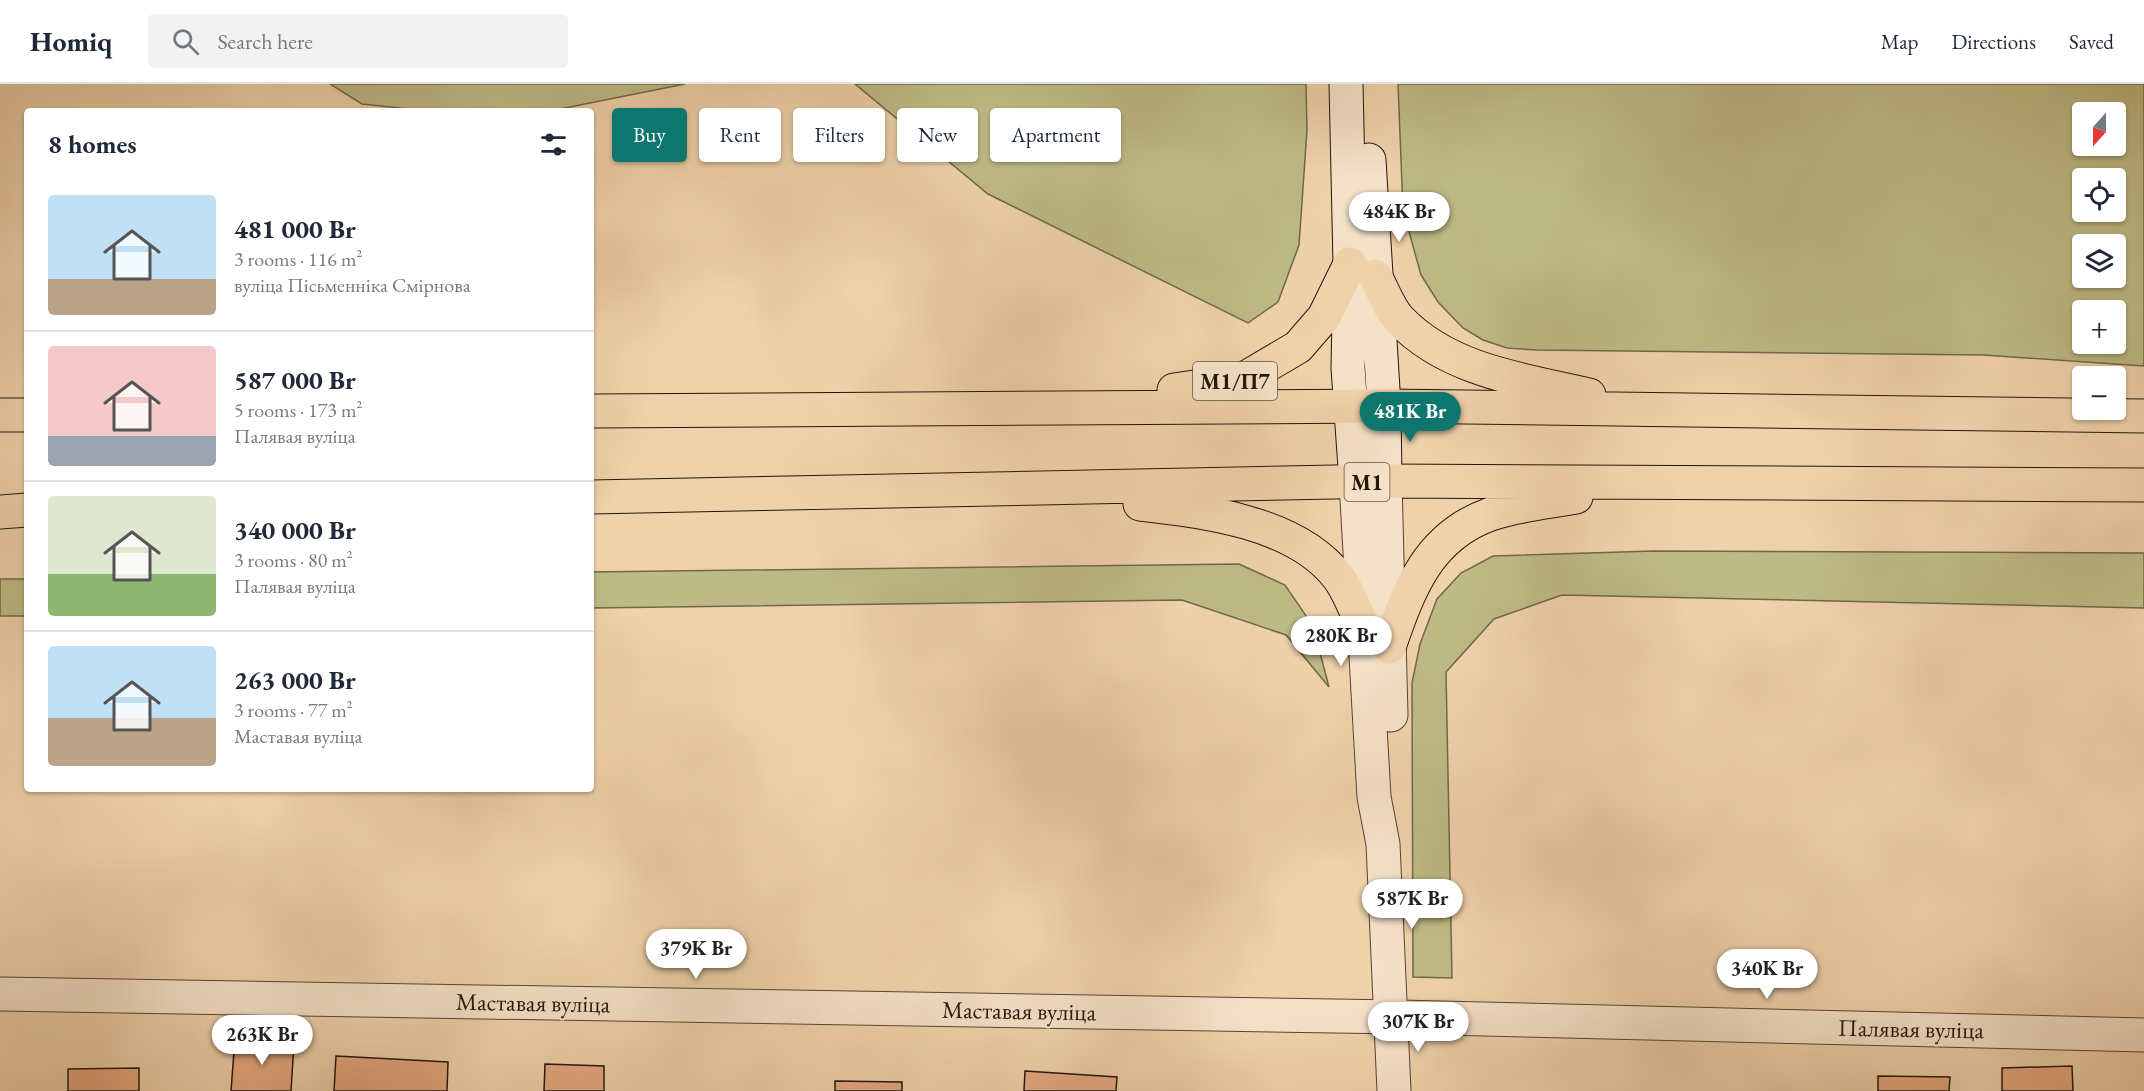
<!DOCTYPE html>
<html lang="en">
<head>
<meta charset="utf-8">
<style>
  body { margin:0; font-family:"EB Garamond",serif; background:#f2f2f3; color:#1f2937; height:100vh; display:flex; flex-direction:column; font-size:22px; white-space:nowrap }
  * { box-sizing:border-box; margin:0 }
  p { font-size:20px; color:#747a83 }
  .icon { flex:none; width:33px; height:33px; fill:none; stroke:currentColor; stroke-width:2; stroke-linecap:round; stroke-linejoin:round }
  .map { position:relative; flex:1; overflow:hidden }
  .drawer { position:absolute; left:24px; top:24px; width:570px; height:684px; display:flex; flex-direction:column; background:#fff; border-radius:6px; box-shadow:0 2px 4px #0004 }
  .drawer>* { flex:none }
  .hud { position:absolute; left:612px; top:24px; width:570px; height:54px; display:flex; gap:12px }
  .needle { width:39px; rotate:201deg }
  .tools { position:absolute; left:2072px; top:18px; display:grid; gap:12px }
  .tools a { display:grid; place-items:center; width:54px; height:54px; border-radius:6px; background:#fff; box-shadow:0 2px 4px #0004; font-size:30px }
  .price { position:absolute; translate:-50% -51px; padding:0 14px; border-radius:21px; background:#fff; color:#222; font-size:20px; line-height:39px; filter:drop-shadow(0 2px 3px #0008) }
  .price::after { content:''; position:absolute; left:50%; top:36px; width:18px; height:14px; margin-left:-9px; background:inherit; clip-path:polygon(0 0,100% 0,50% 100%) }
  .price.selected { background:#0f766e; color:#fff }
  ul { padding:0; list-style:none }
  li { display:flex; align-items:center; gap:18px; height:150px; padding:0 24px }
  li+li { border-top:2px solid #e0e1e3 }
  li span { display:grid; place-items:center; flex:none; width:168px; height:120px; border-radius:6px; color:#555 }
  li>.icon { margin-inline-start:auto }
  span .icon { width:72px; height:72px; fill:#fffc; stroke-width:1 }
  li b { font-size:26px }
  h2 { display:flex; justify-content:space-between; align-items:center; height:72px; padding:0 24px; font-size:26px }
  .tag { padding:0 21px; border-radius:6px; background:#fff; box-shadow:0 2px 4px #0004; font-size:21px; line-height:54px }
  .tag.selected { background:#0f766e; color:#fff }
  header { display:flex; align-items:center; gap:36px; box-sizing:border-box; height:84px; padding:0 30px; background:#fff; border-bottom:2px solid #e0e1e3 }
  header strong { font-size:28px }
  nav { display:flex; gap:33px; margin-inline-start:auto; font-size:21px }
  .search { width:420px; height:54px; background:#f2f2f3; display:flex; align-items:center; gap:15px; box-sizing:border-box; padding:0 21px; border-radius:6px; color:#747a83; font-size:22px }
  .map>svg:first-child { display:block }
  .green { fill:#beba85; stroke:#706849; stroke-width:1.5; fill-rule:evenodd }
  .building { fill:#e4a77f; stroke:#23160d; stroke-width:1.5 }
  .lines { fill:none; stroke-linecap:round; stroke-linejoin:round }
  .minor-casing { stroke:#564534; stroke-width:35 }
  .tertiary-casing { stroke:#564534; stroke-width:35 }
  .secondary-casing { stroke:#23160d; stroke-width:35 }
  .trunk-casing { stroke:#23160d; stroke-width:35 }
  .minor { stroke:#f5e1c8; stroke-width:33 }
  .tertiary { stroke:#f5e1c8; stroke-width:33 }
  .secondary { stroke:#f5e1c8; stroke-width:33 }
  .trunk { stroke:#efd1aa; stroke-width:33 }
  .labels { text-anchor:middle; stroke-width:4.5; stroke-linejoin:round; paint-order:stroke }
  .shield { fill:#f5e1c8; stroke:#625345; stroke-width:1.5 }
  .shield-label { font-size:22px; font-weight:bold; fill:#23160d }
  .street-label { font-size:24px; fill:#23160d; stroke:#f5e1c8 }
</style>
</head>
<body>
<header>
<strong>Homiq</strong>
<div class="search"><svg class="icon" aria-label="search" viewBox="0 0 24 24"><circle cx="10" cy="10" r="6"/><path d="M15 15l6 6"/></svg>Search here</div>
<nav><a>Map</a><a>Directions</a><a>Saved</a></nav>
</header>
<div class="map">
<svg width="2144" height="1007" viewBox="0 0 2144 1007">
  <rect width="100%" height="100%" fill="#efd1aa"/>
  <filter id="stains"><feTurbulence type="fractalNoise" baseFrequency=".00333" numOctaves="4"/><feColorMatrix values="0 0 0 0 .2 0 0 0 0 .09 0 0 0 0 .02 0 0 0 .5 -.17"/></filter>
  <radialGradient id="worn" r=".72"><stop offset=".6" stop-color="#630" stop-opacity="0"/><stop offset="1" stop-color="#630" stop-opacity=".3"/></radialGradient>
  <path class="green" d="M330 0H685L550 27H428L362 20Z
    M855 0H1306L1307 46 1299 161 1278 218 1248 239 988 110Z
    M1398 0H2144V282L1983 271 1537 266 1507 264 1483 256 1463 244 1438 218 1421 191 1403 126ZM2115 28V62H2082V28ZM2082 94H2115V128H2082ZM2115 160V194H2082V160ZM2115 226V260H2082V226Z
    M1654 467 2144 469V524L1562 511 1494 535 1446 588 1452 894 1413 893 1412 599 1420 560 1437 515 1461 489 1493 472Z
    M1239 480 1285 501 1313 542 1329 603 1286 551 1182 516 591 524V488Z
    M0 495H27V532H0Z"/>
  <path class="building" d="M235 954 294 959 291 1007H231Z
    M336 972 448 978 447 1007H334Z
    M545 980 604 982V1007H544Z
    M2072 982 2073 1007H2002V984Z
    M139 984V1007H68V985Z
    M1025 987 1117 993 1116 1007H1024Z
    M1878 992 1950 993 1949 1007H1878Z
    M835 997 902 998V1007H835Z"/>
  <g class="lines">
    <defs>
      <path id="minor" d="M0 910 1399 933 2144 951"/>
      <path id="tertiary" d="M1385 397 1391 631
        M1356 398 1374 713 1383 760 1394 1007"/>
      <path id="secondary" d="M1346 0 1350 180 1348 284 1356 398
        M1369 76 1384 322 1385 397"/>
      <path id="trunk" d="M1375 192C1383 206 1389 225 1400 236 1449 287 1524 296 1589 311
        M1174 306 1242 296 1298 263 1324 233 1350 180
        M591 327 1384 322 2144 332
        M0 331H27
        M591 413 1385 397 2144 401
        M1140 420C1203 427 1296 438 1338 493 1349 507 1356 529 1365 546
        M0 428 27 426
        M1389 563C1409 505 1428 452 1491 430 1517 421 1549 418 1576 413"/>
    </defs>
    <use href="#minor" class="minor-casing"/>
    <use href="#tertiary" class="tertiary-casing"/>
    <use href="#secondary" class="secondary-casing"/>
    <use href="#trunk" class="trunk-casing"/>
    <use href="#minor" class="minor"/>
    <use href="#tertiary" class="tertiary"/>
    <use href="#secondary" class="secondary"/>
    <use href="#trunk" class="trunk"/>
  </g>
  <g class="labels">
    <g class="shield">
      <rect x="1193" y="278" width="84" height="38" rx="4.5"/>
      <rect x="1344.5" y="379" width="45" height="38" rx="4.5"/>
    </g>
    <g class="shield-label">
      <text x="1235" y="305">М1/П7</text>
      <text x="1367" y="406">М1</text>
    </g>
    <g class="street-label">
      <text transform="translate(533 919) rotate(1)" y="8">Маставая вуліца</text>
      <text transform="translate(1019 927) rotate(1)" y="8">Маставая вуліца</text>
      <text transform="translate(1911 945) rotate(1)" y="8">Палявая вуліца</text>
    </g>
  </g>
  <rect width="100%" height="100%" filter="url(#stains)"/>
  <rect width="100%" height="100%" fill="url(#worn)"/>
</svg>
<div class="tools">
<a><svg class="needle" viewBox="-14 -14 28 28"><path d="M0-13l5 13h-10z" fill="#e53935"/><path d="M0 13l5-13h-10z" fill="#747a83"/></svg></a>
<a><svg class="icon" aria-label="locate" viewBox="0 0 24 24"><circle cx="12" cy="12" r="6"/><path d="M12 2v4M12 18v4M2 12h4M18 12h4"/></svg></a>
<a><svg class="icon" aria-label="layers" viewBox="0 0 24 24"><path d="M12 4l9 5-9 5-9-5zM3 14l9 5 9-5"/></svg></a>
<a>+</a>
<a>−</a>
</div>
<b class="price" style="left:1399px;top:159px">484K Br</b>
<b class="price selected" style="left:1410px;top:359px">481K Br</b>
<b class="price" style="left:1341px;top:583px">280K Br</b>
<b class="price" style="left:1412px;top:846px">587K Br</b>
<b class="price" style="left:696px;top:896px">379K Br</b>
<b class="price" style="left:1767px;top:916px">340K Br</b>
<b class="price" style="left:1418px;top:969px">307K Br</b>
<b class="price" style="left:262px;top:982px">263K Br</b>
<div class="hud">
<a class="tag selected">Buy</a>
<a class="tag">Rent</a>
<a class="tag">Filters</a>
<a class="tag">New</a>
<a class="tag">Apartment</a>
</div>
<section class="drawer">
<h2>8 homes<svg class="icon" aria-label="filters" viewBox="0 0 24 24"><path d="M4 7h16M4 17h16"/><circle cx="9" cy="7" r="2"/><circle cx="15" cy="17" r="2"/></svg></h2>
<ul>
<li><span style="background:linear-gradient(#bfe0f5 70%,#b9a48a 0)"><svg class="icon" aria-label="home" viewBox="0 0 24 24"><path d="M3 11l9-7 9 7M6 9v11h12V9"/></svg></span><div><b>481 000 Br</b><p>3 rooms · 116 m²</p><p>вуліца Пісьменніка Смірнова</p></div></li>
<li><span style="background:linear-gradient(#f6c9c9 75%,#9aa5b1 0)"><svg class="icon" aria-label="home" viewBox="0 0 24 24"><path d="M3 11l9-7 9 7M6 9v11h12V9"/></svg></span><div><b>587 000 Br</b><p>5 rooms · 173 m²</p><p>Палявая вуліца</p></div></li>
<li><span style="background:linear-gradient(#dfe7d0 65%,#8fb573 0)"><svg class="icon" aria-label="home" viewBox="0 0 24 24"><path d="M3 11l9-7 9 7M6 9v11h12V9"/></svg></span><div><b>340 000 Br</b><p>3 rooms · 80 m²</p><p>Палявая вуліца</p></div></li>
<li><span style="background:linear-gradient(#bfe0f5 60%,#b9a48a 0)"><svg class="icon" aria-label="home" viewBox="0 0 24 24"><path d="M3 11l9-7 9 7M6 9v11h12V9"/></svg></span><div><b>263 000 Br</b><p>3 rooms · 77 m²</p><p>Маставая вуліца</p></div></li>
</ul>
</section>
</div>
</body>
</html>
